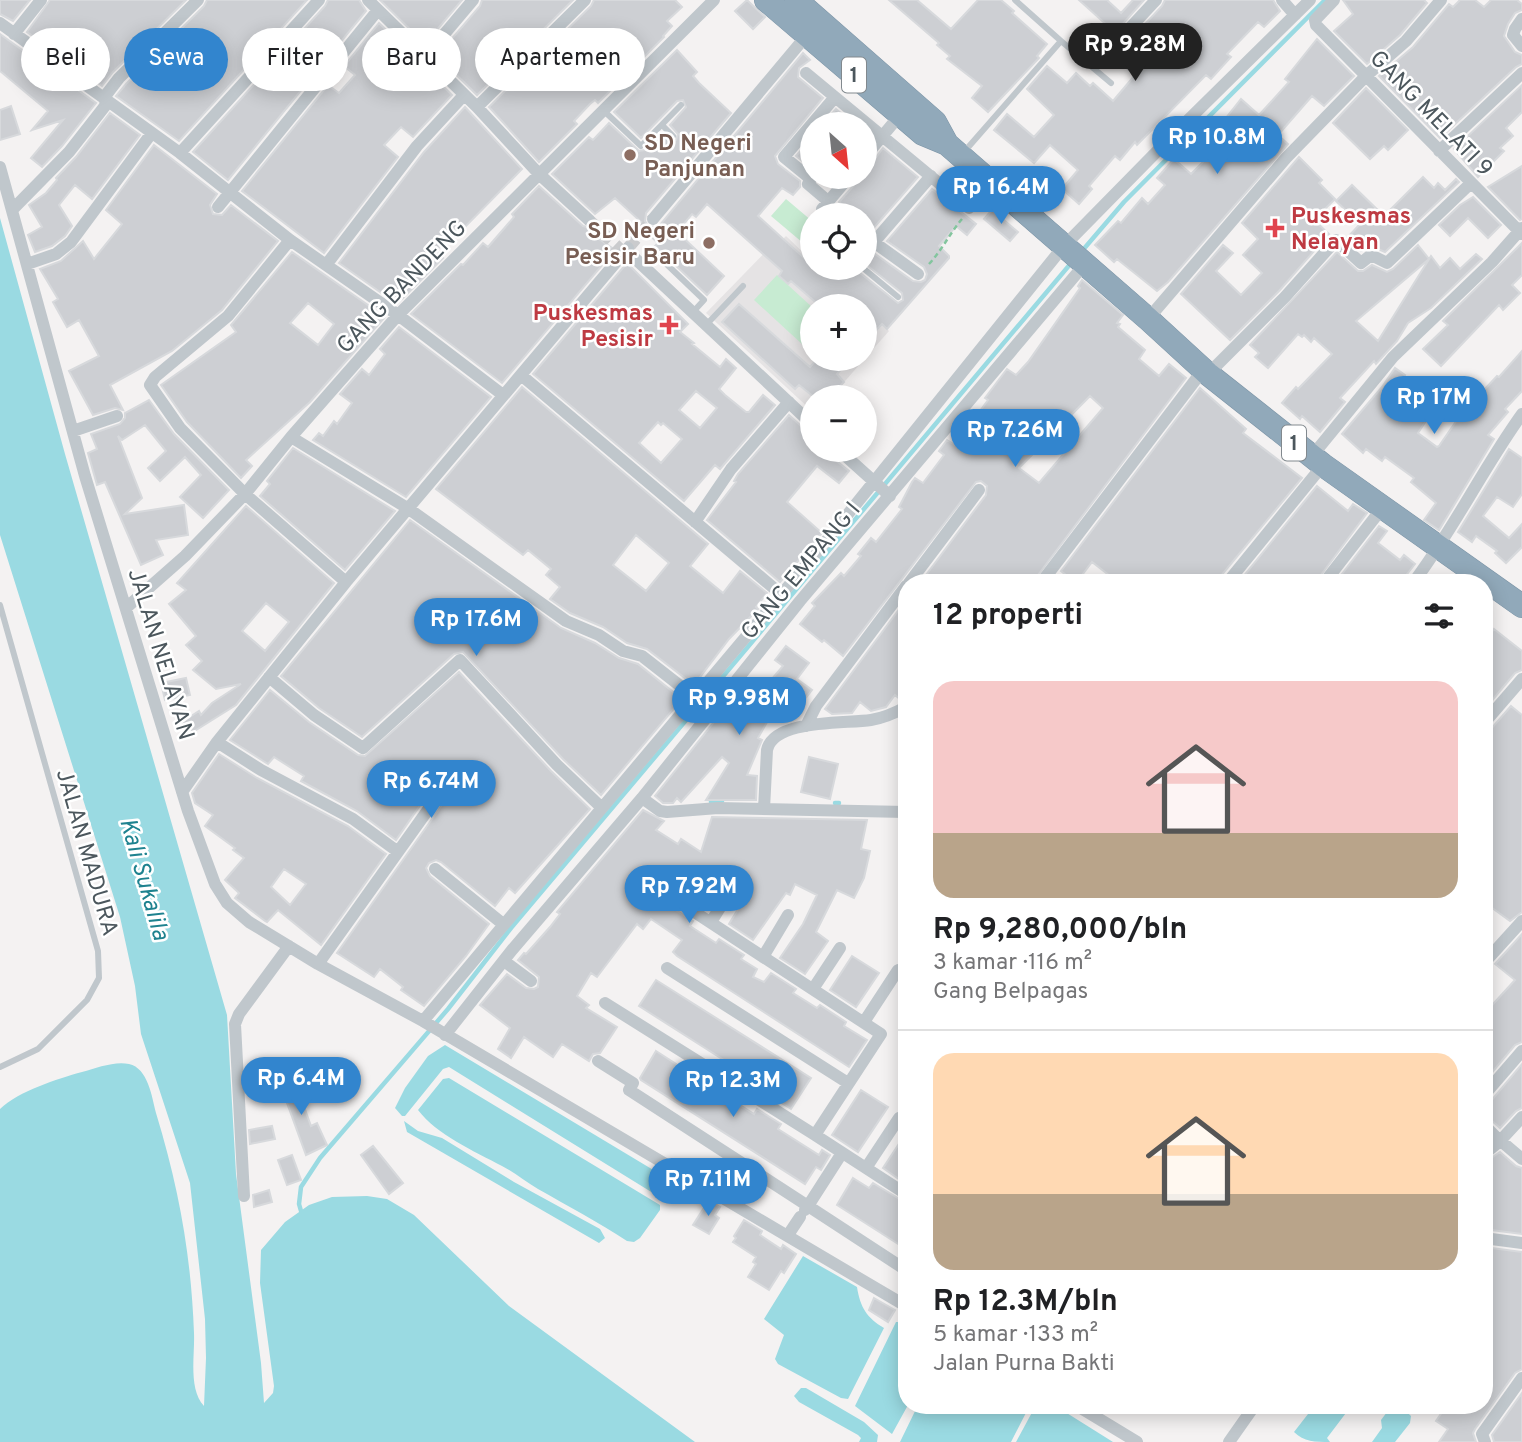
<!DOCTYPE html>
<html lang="id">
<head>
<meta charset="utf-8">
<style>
  body { margin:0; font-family:Overpass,sans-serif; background:#f6f6f6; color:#202124; height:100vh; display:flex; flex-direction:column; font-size:26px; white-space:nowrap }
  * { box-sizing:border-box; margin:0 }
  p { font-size:23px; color:#757577 }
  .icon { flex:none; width:38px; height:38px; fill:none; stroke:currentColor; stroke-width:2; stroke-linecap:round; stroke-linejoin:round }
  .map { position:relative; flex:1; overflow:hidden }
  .panel { position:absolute; left:898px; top:574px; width:595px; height:840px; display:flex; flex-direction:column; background:#fff; border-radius:28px; box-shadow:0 4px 18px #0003 }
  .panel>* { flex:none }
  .guide { position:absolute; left:21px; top:28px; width:665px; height:63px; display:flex; gap:14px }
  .needle { width:46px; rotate:153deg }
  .tools { position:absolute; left:800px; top:112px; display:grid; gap:14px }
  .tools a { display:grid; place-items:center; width:77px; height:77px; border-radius:50%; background:#fff; box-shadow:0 4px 18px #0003; font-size:35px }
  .price { position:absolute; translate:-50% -60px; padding:0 16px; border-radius:24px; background:#3285ce; color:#fff; font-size:23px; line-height:46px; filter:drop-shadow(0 2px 4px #0008) }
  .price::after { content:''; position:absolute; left:50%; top:42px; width:21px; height:16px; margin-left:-10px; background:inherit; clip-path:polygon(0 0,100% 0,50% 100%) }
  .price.on { background:#222; color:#fff }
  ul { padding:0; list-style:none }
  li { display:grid; align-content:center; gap:14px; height:371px; padding:0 35px }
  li+li { border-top:2px solid #e0e0e0 }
  li span { display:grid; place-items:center; height:217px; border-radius:21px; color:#555 }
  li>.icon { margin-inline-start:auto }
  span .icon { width:126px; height:126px; fill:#fffc; stroke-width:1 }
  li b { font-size:30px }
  h2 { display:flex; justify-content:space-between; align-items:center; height:84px; padding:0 35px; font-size:30px }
  .chip { padding:0 24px; border-radius:32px; background:#fff; box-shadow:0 4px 18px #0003; font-size:24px; line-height:63px }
  .chip.on { background:#3285ce; color:#fff }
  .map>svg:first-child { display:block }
  .education { fill:#e5e3e4 }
  .green { fill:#c7ebd2 }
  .water { fill:#9adae2 }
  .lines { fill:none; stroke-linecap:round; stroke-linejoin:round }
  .stream { stroke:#9adae2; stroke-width:4.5 }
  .building { fill:#cdcfd3; stroke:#d7d9dc; stroke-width:2; fill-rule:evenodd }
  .street-tunnel { stroke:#cacbcd; stroke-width:12; stroke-dasharray:12 6; stroke-linecap:butt }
  .highway-casing { stroke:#7c94a6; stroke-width:24 }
  .path { stroke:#83c59e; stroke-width:2.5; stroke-dasharray:5 3.5; stroke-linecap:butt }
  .lane { stroke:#c0c7cc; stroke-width:6 }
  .street { stroke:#c0c7cc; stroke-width:12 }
  .highway { stroke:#91a9ba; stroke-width:23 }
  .education-dot { fill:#8d6e63; stroke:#fff; stroke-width:2.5 }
  .health-dot { fill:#e0444e; stroke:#fff; stroke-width:2.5 }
  .labels { text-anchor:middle; stroke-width:5; stroke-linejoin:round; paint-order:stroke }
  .shield { fill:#fff; stroke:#82898e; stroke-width:2 }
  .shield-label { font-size:21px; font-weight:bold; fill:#4c575d }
  .street-label { font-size:23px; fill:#4c575d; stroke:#fff }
  .education-label { font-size:23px; font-weight:bold; fill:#785e54; stroke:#fff; text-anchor:start }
  .health-label { font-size:23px; font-weight:bold; fill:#be3a42; stroke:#fff; text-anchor:start }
  .water-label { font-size:24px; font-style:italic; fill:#1e828f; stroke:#fff }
</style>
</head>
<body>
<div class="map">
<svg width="1522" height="1442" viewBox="0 0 1522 1442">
  <rect width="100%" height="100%" fill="#f4f2f2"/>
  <path class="education" d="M786 236 812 261V268H820L862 306H812V359H864L865 309 889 331 831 397H812V411L706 313 780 237 782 240Z"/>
  <path class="green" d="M786 199 812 221V232L803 243 771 216Z
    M777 275 812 307V336L803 345 754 300Z"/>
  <path class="water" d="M0 218 65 454 227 1015 236 1174 261 1363 264 1403 273 1393 274 1386 260 1283 261 1250 285 1222 309 1205 332 1197 367 1196 387 1199 414 1215 509 1306 695 1442H0V1109C19 1091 57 1079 82 1072 97 1068 114 1061 129 1064 148 1068 152 1097 156 1113 179 1189 191 1254 194 1333 195 1355 188 1389 204 1406L206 1358 205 1319 190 1183 141 1034 135 986 120 917 0 535Z
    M445 1045 675 1183V1191L667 1199 661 1198 449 1067 443 1069 405 1116H402L395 1108 405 1088 428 1056Z
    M449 1078 660 1205V1210L640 1238 634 1242 627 1241C598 1222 568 1206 538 1189 526 1182 514 1172 502 1166 474 1151 437 1135 418 1110L443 1079Z
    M404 1121 418 1131 442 1138 514 1182 600 1229 605 1238 599 1243 407 1132Z
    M803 1256 857 1287C860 1307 867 1318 884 1328L848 1399 841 1398 778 1364 775 1359 784 1335 764 1319Z
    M896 1322H899L906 1327 908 1405 892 1434 855 1406Z
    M801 1388H806L864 1422 878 1435 877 1442H859L861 1438 858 1435 799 1402 794 1396Z
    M918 1405H1030L1011 1442H900Z
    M1036 1405H1054L1113 1442H1016Z
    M1315 1405H1352L1327 1438 1330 1442C1315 1442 1304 1442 1294 1432Z
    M1384 1405H1400L1411 1416 1410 1423 1395 1442H1372L1382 1428 1381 1420 1387 1412 1383 1408Z"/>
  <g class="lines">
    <path class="stream" d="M1082 251 1124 202 1325 0
      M711 802 722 801
      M835 803H839
      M301 1211 299 1204 301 1187 320 1158 448 1009 511 928 1072 262"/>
  </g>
  <path class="building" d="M0 0H30L13 21 0 14Z
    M50 0H186L113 72 102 86 27 32Z
    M207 0H307L179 141 116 96 126 84 204 6Z
    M328 0H359L366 11 228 180 193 152 325 6Z
    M380 0H462L425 44Z
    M482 0H573L477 95 437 56 480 6Z
    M594 0H675L682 7 667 21 672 26 663 36 664 37 598 103 595 100 590 104 574 121 577 124 539 162 489 107 591 6Z
    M747 0 765 17 753 29 735 11Z
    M889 0H917L951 29 978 0H1001L1014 11 1012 13 1047 44 1037 56 1039 58 988 112 972 98 982 86 947 59 950 56 937 45 939 43Z
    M1079 0H1107L1121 13 1133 0H1144L1120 27 1122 36 1127 39 1134 36 1162 6 1165 0H1273L1280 11 1264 27 1258 22 1227 54 1231 57 1211 79 1206 75 1137 145 1135 142 1120 160 1115 156 1089 186 1092 189 1079 204 1062 189 1078 170 1050 145 1034 163 994 130 1007 114 1034 137 1054 115 1027 89 1047 66 1067 83 1076 73 1090 86 1093 83 1113 101 1135 75 1116 59 1129 45Z
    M1343 0H1424L1427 3 1400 35 1367 64 1334 31 1353 14Z
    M1460 0H1475L1484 7 1491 0H1517L1522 4V10L1515 13 1508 24 1504 36 1515 52 1522 55V64L1516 67 1440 138 1379 76 1413 47 1449 4 1453 7Z
    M379 23 452 95 413 137 401 127 384 145 398 157 324 253 242 191 328 85 339 93 355 75 344 66Z
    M0 34 96 103 62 146 42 167 31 158 63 120 32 130 48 111 0 71Z
    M1317 39 1354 76 1324 106 1312 96 1278 135 1288 144 1168 282 1157 291 1117 259 1114 262 1095 245 1118 221 1121 223 1142 198 1148 204 1165 185 1157 178 1174 159 1191 174 1208 157 1221 139 1214 133 1241 99 1259 115 1289 82 1285 79Z
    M677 50 697 72 693 76 699 83 731 113 646 213 645 221 648 226 655 227 660 225 803 53 810 60 799 68 798 77 823 98 775 156 778 164 800 181V187L793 195 782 188 758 216 812 265V268H857L859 272 898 303 903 300 902 293 864 263V258L871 251 913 281 921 282 925 280 927 274 924 267 887 241 932 189 976 224 967 235 956 226 939 246 949 256V258L887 329 882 324 864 343V306H820L791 281 788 284 779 276 782 271 707 204 696 217 692 214 677 232 724 276 707 295 655 246 658 243 648 234 651 231 615 198 595 214 552 174 589 137 593 140 609 123 639 151 645 150 662 133 671 141 676 140 678 134 670 125 686 107 683 100 677 101 641 138 614 112Z
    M1522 85V112L1506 128 1513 136 1500 148 1504 151 1478 177 1454 149Z
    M1366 88 1408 130 1388 150 1384 146 1370 159 1333 123Z
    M11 106 20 134 0 140V110Z
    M465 107 522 169 455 237 451 233 436 251 443 258 397 304 339 263 424 152Z
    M836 109 854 124H823Z
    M110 113 140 135 92 199 75 185 59 205 72 226 65 236 52 246 35 252 28 235 42 227 29 205 46 193 57 180 56 178 76 157Z
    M812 138V169L796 156Z
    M154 145 217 194 210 205 213 214 222 215 231 205 278 241 222 310 172 351 110 385 123 410 115 408 93 415 69 371 99 356 79 320 67 327 53 302 58 299 40 269 61 261 83 241 94 259 122 224 106 210Z
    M883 148 918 177 872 230 864 224V215H855L839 202 856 183 858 177H864V167L871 164Z
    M1299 157 1322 180 1319 183 1335 199 1314 220 1329 234 1279 291 1230 340 1181 294 1223 245 1233 253 1216 271 1241 295 1262 273 1243 255 1258 239 1242 223Z
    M1522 166V219L1520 220 1488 187Z
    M1423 177 1434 188 1438 183 1445 190 1456 179 1459 182 1385 252 1371 246 1361 251 1347 238 1360 224 1336 201 1352 185 1384 216Z
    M539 186 583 226 591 228 595 231 592 234 615 250 502 383 411 314 461 264 463 265 483 243 488 247 514 217 512 214Z
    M1473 197 1501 225 1488 238 1468 218 1450 236 1439 225 1460 205Z
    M992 210 1018 232 1010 241 984 219Z
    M1522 243V275L1512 285 1520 293 1503 310 1499 305 1441 366 1423 349 1448 325 1443 321Z
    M1418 245 1429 259 1356 321 1378 341 1431 256 1440 268 1450 258 1460 269 1476 254 1482 259 1431 308 1408 323 1397 341 1376 364 1374 361 1340 398 1345 402 1320 432 1302 416 1300 419 1282 403 1296 387 1298 389 1332 354 1314 338 1311 342 1304 335 1302 337 1298 334 1268 368 1255 357 1259 353 1250 345 1337 252 1358 271H1363L1372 265 1387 272 1393 269Z
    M292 252 385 317 310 402 246 460 252 466 241 478 187 422 161 385 236 332 231 325ZM308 303 334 324 318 345 290 323Z
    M627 263 688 324 680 332 694 343 692 344 720 367 726 359 736 368 719 389 725 395 746 412H749L763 395 775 405 720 469 715 465 684 501 533 374ZM696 391 717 408 700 428 679 410ZM658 422 661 425 663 423 682 439 661 463 639 443Z
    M1082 280 1123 315 1117 323 1120 324 1118 327 1145 350 1139 359 1159 376 1169 364 1186 378 1032 583H920L986 495 987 486 981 481 976 482 843 656 824 640 822 642 800 624 815 606 812 603 841 573 844 576 861 556 858 554 871 538 876 542 902 509 899 507 912 482 915 478 923 483 944 455 939 451 947 440 955 445 988 400 985 398 1007 369 1016 375 1028 362 1080 288 1078 286ZM1090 396 1103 408 1039 483 1019 468Z
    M739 304 810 367 817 359H851L837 374 844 382 830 397H814L799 385 795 389 722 322Z
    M399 327 491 397 406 497 313 440 319 433 323 436 334 421 337 424 352 403 340 394 362 369 369 375 385 354 380 349Z
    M1522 351V391L1505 409 1508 412 1488 435 1494 439 1439 530 1424 520 1436 503 1411 482 1414 478 1385 457 1382 461 1366 449 1363 453 1342 434 1382 387 1395 368 1405 375 1400 384 1435 407 1418 433 1437 447 1439 446 1470 401 1481 388 1484 390 1497 376 1499 377Z
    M522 387 708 544 690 566 723 593 740 571 767 593 756 607 758 609 729 639 694 685 647 649 627 643 603 627 570 613 550 599 560 587 546 575 551 569 528 550 523 555 436 489ZM636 535 669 563 646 591 613 565Z
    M1200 388 1246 429 1243 433 1302 478 1220 577 1218 583H1119L1092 562 1076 583 1061 571Z
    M149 400 174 434 229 490 203 518 180 497 201 475 185 457 160 481 148 468 166 451 145 425 122 440 118 436 142 498 125 514 184 505 188 535 156 540 163 555 141 565 105 482 97 485 88 453 97 449 91 434 120 424 125 418V413Z
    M789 415 812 436V450H823L849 471 839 483 817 466 787 502 822 533 780 582 707 520 736 482 734 481 738 474Z
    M293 448 395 511 345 570 260 496 270 484 267 481Z
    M1509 449 1522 458V494L1513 507 1497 497 1483 516 1509 538 1522 524V547L1506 563 1495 553 1497 551 1476 536 1472 542 1458 532Z
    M1317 486 1348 511 1353 504 1367 513 1315 583H1238Z
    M246 506 334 583 236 705 188 735 182 722 199 711 201 715 212 703 241 684 216 689 193 670 202 661 186 645 196 636 169 604 186 590 177 583ZM266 603 289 622 265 651 242 631Z
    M410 520 561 628 595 643 619 658 638 664 682 699 601 795 563 759 463 652 454 654 362 737 319 708 281 676Z
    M1379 526 1387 531 1378 543 1400 560 1404 555 1415 564 1400 583H1335Z
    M906 600V649L902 655 906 659V698L901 700 895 695 886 707 871 711 860 702 852 713 832 714 825 709Z
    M1494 629 1522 651V670L1515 673 1484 710V642Z
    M786 646 809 663 797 679 812 690 790 718 775 708 758 738 762 740 747 775 757 776 756 800H706L729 763 722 757 681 802 677 798 673 803H663L655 796 722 712 726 715 746 688 756 695 763 684 766 686 783 666 775 660Z
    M459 672 551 771 590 809 515 893 509 888 495 906 441 862 436 860 429 863 426 868 430 876 489 924 466 956 424 1006 401 990 403 987 380 969 374 977 337 953 442 805 443 796 437 791 428 794 396 840 357 811 301 781 304 776 274 757 268 764 230 740 270 690 309 722 358 755 365 756Z
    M186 678 190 695 165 700 161 683Z
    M1511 706 1522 715V912L1510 921 1484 902V732L1491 729Z
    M219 754 257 778 348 826 386 854 321 945 278 910 267 922 265 921 235 898 239 893 225 880 244 858 233 850 235 848 205 826 213 815 195 803 192 793ZM284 869 306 884 290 905 271 887Z
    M809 757 838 764 830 799 801 792Z
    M643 810 664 821 656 830 678 844 681 839 701 852 712 817 867 820 861 849 870 851 864 878 854 898 837 890 816 932 828 941 805 974 780 958 803 924 817 895 795 884 790 895 786 893 753 940 729 924 749 891 721 879 703 907 674 889 668 891 664 897 668 905 693 921 690 926 716 943 719 939 744 955 741 959 757 969 753 977 764 982 771 973 796 989 793 993 817 1008 820 1005 846 1022 844 1026 867 1040 849 1067 677 956 673 952 682 940 651 919 643 929 637 924 597 977 591 973 577 996 589 1005 586 1008 617 1027 600 1053 593 1054 589 1061 562 1044 553 1057 524 1037 511 1058 498 1049 510 1028 480 1005 507 974 526 988 534 989 538 987 539 977 518 960 524 953 526 954 550 927 560 914 557 912Z
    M1522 934V1042L1515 1045 1484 1082V1014L1515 980 1495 964Z
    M852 956 879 973 856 1007 830 990Z
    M656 980 811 1078 791 1109 767 1094 770 1090 763 1085 639 1006Z
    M656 1051 754 1114 757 1109 781 1124 778 1129 819 1155 822 1150 830 1155 821 1170 816 1167 805 1184 641 1080 640 1078Z
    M1522 1064V1108L1516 1111 1500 1128 1490 1119 1484 1116V1104L1491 1101Z
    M293 1076 311 1126 317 1123 327 1145 306 1155 283 1092 281 1093 276 1081Z
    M861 1090 888 1107 858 1152 832 1135Z
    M272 1126 275 1139 250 1144 249 1130Z
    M906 1133V1184L883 1168Z
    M373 1146 403 1183 389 1194 361 1155Z
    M1500 1152 1516 1166 1522 1168V1234L1484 1229V1163Z
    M292 1155 301 1180 287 1185 278 1160Z
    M853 1178 869 1188 873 1183 906 1203V1249L837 1205Z
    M269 1190 272 1202 254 1207 253 1195Z
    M709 1200 720 1207 715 1215 719 1218 709 1234 693 1225Z
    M744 1220 762 1231 760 1235 781 1249 783 1245 796 1254 784 1273 781 1271 769 1290 748 1277 756 1264 753 1262 756 1257 733 1242 736 1238 734 1236Z
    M1484 1247 1522 1252V1369L1515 1373 1475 1429 1473 1433 1476 1442H1439L1448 1429 1436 1421 1447 1405H1484Z
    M874 1298 895 1310 888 1322 869 1310Z
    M1522 1393V1442H1494L1492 1435Z"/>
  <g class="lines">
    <path class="street-tunnel" d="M589 220 622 251
      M628 248 653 219"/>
    <defs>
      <path id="highway" d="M766 0 923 134 947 144 1148 319 1208 374 1323 465 1522 606
        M796 0 935 122 947 144"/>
    </defs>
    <use href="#highway" class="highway-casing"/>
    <path class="path" d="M929 264C942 250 950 233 962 219"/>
    <path class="lane" d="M1015 0 1061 41
      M603 110 641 146 681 105
      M662 125 673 136
      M964 152 1061 41 1111 83
      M657 255 704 300 693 312
      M863 268 898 297
      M707 324 743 286
      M0 605 98 951 99 978 87 1000 38 1049 0 1067"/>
    <path class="street" d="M368 0 477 107 539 174 589 220
      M1282 0 1295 15
      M1334 0 1315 20 1316 25 1522 234
      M1522 19 1515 29 1513 35 1522 46
      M0 23 180 153 290 240 398 315 503 395
      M1128 30 1156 0
      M14 34 41 0
      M425 57 473 0
      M806 73 969 208
      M477 107 585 0
      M1439 151 1522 73
      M180 153 319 0
      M864 158 900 115
      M0 167 85 476 188 811 215 884 227 903 249 922 318 964 423 1021 906 1306
      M828 201 808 184 811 179 784 157 835 97
      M218 207 378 10
      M13 209 69 152 105 106 106 95 119 78 198 0
      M822 209 849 177
      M653 219 807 35
      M864 235 918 274
      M290 240 228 316 155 377 150 385 180 428 245 494 346 582
      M874 242 931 176
      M626 250 812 424
      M27 264 56 254 71 242 151 134
      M326 265 417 146 464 95
      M1148 319 1286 158 1366 76 1406 41 1441 0
      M1208 374 1285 297 1336 240 1361 263 1371 255 1387 263 1470 184
      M521 375 782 595
      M73 431 117 416
      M291 437 409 509 566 621 599 635 623 651 642 656 711 710
      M839 450 890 496
      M1312 456 1393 357 1492 262 1522 228
      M695 522 731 469 789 402
      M909 583 979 490
      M1041 583 1203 370
      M1227 583 1323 465
      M1324 583 1383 507
      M1413 583C1454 529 1483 468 1522 414
      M126 608 185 556 245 494 291 437 398 315 714 0
      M269 677 314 715 363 748 460 660 557 765 602 808
      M1484 723 1522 679
      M806 726 816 706 906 586
      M217 742 261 770 353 819 397 851
      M182 792 217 742 346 582 628 248
      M642 798 660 811 667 812 718 808 906 812
      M764 809 767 750C774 719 844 724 871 720 883 718 895 713 906 707
      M435 869 503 924
      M673 898 881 1034 815 1135 906 1194
      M711 922 729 893
      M763 957 788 915
      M504 961 531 981
      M1484 963 1522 921
      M318 964 435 800
      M667 968 848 1083
      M813 989 840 948
      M605 1003 815 1135
      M423 1021 823 545 1063 247 1175 133 1310 0
      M864 1022 898 970
      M445 1035 512 950 642 798 800 601 1084 265
      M598 1061 633 1083 629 1090 808 1206 805 1210
      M1484 1095 1522 1051
      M1484 1125 1500 1141
      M1501 1141 1522 1159
      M842 1153 808 1206 906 1270
      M1484 1154 1500 1141 1522 1117
      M866 1168 899 1118
      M244 1196 235 1024 239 1014 289 946
      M788 1235 800 1217
      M1484 1238 1522 1243
      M1076 1405 1137 1442
      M1229 1442 1255 1405
      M1485 1442 1482 1434 1522 1378"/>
    <use href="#highway" class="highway"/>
  </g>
  <g class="education-dot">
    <circle cx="630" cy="155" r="7"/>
    <circle cx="709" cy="243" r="7"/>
  </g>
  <g class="health-dot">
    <path d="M1271.5 217.5h7v7h7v7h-7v7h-7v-7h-7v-7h7z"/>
    <path d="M665.5 314.5h7v7h7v7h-7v7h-7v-7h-7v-7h7z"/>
  </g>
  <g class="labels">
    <g class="shield">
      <rect x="842" y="57.5" width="24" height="35" rx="5"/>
      <rect x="1282" y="425.5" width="24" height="35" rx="5"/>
    </g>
    <g class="shield-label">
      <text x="854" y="82">1</text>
      <text x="1294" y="450">1</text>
    </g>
    <g class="street-label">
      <text transform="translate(1432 113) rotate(46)" y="8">GANG MELATI 9</text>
      <text transform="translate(401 286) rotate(-46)" y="8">GANG BANDENG</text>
      <text transform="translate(800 570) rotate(-50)" y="8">GANG EMPANG I</text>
      <text transform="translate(162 654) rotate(73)" y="8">JALAN NELAYAN</text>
      <text transform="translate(88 852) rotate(74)" y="8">JALAN MADURA</text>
    </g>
    <g class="education-label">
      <text x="644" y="150">SD Negeri<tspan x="644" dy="26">Panjunan</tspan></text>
      <text x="695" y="238" text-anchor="end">SD Negeri<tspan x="695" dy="26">Pesisir Baru</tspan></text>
    </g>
    <g class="health-label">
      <text x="1291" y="223">Puskesmas<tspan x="1291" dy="26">Nelayan</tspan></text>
      <text x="653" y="320" text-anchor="end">Puskesmas<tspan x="653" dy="26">Pesisir</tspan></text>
    </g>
    <g class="water-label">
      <text transform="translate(145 879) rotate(74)" y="8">Kali Sukalila</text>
    </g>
  </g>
</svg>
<div class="tools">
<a><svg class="needle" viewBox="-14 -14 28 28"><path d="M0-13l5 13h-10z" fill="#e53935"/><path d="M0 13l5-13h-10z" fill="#757577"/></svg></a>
<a><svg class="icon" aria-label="locate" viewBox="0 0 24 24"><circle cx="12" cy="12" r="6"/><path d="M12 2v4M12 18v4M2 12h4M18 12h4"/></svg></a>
<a>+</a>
<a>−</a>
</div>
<b class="price on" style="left:1135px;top:83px">Rp 9.28M</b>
<b class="price" style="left:1217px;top:176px">Rp 10.8M</b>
<b class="price" style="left:1001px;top:226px">Rp 16.4M</b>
<b class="price" style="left:1434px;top:436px">Rp 17M</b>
<b class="price" style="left:1015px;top:469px">Rp 7.26M</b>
<b class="price" style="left:476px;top:658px">Rp 17.6M</b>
<b class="price" style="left:739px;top:737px">Rp 9.98M</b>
<b class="price" style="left:431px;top:820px">Rp 6.74M</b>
<b class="price" style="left:689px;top:925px">Rp 7.92M</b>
<b class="price" style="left:301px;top:1117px">Rp 6.4M</b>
<b class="price" style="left:733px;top:1119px">Rp 12.3M</b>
<b class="price" style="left:708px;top:1218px">Rp 7.11M</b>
<div class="guide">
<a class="chip">Beli</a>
<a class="chip on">Sewa</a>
<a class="chip">Filter</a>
<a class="chip">Baru</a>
<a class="chip">Apartemen</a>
</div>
<section class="panel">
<h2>12 properti<svg class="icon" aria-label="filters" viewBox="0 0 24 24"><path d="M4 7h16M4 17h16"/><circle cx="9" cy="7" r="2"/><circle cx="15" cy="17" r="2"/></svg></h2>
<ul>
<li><span style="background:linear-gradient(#f6c9c9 70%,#b9a48a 0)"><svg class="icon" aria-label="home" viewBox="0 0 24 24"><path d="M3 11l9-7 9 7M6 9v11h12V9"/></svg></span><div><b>Rp 9,280,000/bln</b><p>3 kamar · 116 m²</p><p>Gang Belpagas</p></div></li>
<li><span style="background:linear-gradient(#ffd9b3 65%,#b9a48a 0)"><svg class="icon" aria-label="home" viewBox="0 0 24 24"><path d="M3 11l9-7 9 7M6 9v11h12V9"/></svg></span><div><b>Rp 12.3M/bln</b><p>5 kamar · 133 m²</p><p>Jalan Purna Bakti</p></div></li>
</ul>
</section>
</div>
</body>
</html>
